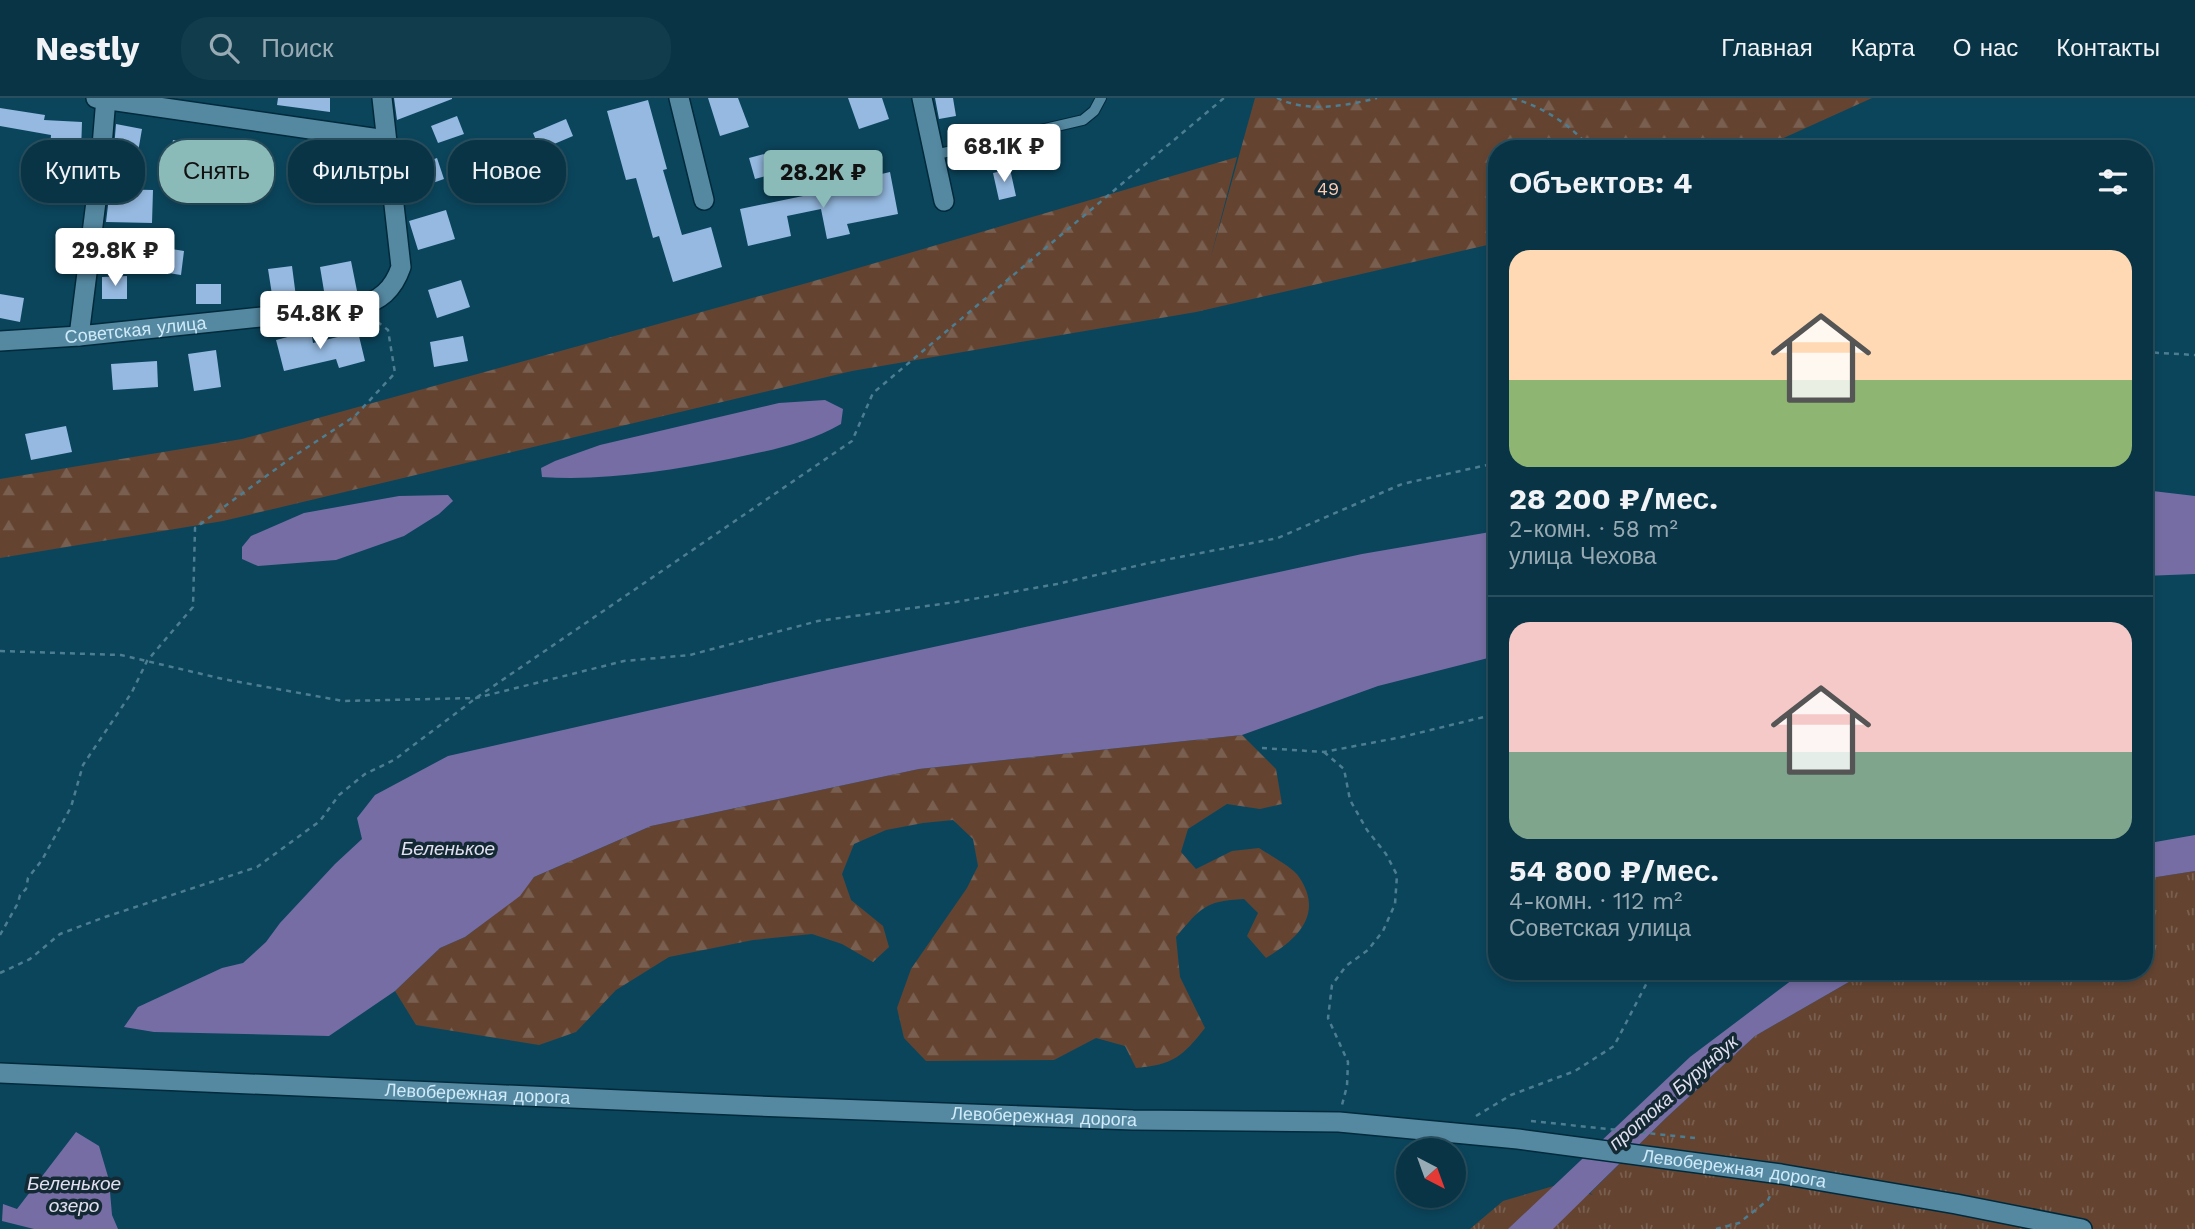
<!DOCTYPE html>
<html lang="ru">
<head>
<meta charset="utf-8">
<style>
  body { margin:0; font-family:"Work Sans",sans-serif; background:#113c4c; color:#f1f3f6; height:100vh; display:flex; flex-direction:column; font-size:26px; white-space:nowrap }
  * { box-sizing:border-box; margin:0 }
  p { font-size:23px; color:#98aab3 }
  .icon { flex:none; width:38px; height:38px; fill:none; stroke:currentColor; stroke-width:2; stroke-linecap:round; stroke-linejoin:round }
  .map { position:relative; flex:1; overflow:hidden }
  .panel { position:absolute; left:1488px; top:42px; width:665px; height:840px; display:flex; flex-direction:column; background:#083445; border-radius:28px; box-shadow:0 4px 10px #0003,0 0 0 2px #294f5e }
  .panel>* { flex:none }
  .banner { position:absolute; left:21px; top:42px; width:665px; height:63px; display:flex; gap:14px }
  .needle { width:46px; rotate:139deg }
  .buttons { position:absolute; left:1396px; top:1040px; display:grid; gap:14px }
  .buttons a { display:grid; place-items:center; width:70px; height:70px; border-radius:50%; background:#083445; box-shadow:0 4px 10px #0003,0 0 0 2px #294f5e; font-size:35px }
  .price { position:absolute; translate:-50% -60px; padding:0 16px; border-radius:7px; background:#fff; color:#222; font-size:23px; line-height:46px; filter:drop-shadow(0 2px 4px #0008) }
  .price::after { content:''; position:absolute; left:50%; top:42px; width:21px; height:16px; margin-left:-10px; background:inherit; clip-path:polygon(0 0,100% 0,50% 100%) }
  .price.on { background:#8bbbb9; color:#111 }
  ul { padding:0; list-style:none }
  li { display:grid; align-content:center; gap:14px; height:371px; padding:0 21px }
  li+li { border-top:2px solid #294f5e }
  li span { display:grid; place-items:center; height:217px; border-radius:21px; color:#555 }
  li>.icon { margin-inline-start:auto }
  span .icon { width:126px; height:126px; fill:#fffc; stroke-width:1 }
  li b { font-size:30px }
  h2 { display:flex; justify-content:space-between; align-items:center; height:84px; padding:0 21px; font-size:30px }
  .pill { padding:0 24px; border-radius:28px; background:#083445; box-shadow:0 4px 10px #0003,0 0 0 2px #294f5e; font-size:24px; line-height:63px }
  .pill.on { background:#8bbbb9; color:#111 }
  header { display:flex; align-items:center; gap:42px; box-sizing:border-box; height:98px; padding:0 35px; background:#083445; border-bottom:2px solid #294f5e }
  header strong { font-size:33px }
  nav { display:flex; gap:38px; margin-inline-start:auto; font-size:24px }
  .search { width:490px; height:63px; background:#113c4c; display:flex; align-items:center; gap:18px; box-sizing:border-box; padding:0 24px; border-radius:28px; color:#98aab3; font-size:26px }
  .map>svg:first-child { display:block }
  .grass { fill:url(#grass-tufts) }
  .forest { fill:url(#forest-firs) }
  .water { fill:#766da4 }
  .building { fill:#95b9e0 }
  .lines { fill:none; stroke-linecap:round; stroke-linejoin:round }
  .service-casing { stroke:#002a3b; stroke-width:12 }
  .minor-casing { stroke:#002a3b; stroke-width:22 }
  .path { stroke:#4d7d91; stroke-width:2.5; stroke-dasharray:5 5; stroke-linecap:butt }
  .service { stroke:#5589a2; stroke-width:10 }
  .minor { stroke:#5589a2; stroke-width:19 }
  .labels { text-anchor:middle; stroke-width:7; stroke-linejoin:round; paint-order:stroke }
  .park-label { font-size:18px; fill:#feccb0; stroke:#132933 }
  .street-label { font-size:18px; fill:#d0ebf9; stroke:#132933 }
  .water-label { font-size:19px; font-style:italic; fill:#e2e0f1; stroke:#132933 }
</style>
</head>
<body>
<header>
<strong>Nestly</strong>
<div class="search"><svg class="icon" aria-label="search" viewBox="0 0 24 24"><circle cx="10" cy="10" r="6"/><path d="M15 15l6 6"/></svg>Поиск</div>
<nav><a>Главная</a><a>Карта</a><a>О нас</a><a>Контакты</a></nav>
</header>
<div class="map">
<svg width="2195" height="1131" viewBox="0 0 2195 1131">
  <defs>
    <pattern id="grass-tufts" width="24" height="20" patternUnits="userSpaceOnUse" patternTransform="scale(1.75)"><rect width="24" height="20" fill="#644431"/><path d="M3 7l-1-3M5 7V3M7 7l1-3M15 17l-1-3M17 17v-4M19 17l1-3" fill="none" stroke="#795f50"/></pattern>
    <pattern id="forest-firs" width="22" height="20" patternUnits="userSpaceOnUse" patternTransform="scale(1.75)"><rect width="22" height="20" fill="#644431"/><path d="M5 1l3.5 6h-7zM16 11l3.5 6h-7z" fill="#795f50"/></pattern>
  </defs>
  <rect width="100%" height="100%" fill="#0b455c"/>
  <path class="grass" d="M2195 773V1131H1470L1503 1103 1557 1087 1593 1097 1590 1095 1667 1019 1755 938 1868 873H2144V781Z"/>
  <path class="forest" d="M1255 0H1872L1759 51H1496V145L1196 214 852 273 223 423 0 460V381L242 341 807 185 1237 59 1210 162Z
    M1242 637 1276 671 1282 706 1260 711 1227 706 1188 731 1181 754 1196 771 1232 753 1259 750C1269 757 1293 769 1299 779 1324 816 1298 841 1266 860L1247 838 1258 815 1244 801C1204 803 1201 810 1176 839L1180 879 1205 930C1183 958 1173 967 1136 970L1125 948 1096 940 1054 962 926 963 904 940 897 910 911 871 967 790 978 768 973 741 953 722 923 725 886 732 854 746 842 776 851 802 883 828 889 849 873 864 842 846 812 836 753 842 669 859 616 892 576 934 539 947 416 927 395 893 440 850 465 839 519 798 534 779 651 728 919 671Z"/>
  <path class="water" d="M825 302 843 311 841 326C807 346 767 353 729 361 668 373 604 383 542 379L541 370 555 363 600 347 779 305Z
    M2144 392 2195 398V476L2144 478Z
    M448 397 453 403 439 416 404 438 336 462 258 468 242 461V449L251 438 304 415 399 398Z
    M1496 433V558L1378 588 1242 637 919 671 651 728 534 779 520 798 465 839 440 850 395 893 329 938 154 934 124 929 138 909 222 870 243 865 266 844 280 825 335 766 362 741 357 720 375 697 448 658 832 571 1362 456Z
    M2195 737V773L2144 781V746Z
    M1804 873H1868L1755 938 1667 1019 1553 1131H1508L1690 959Z
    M76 1034 99 1048 109 1082 112 1117 118 1131H34L2 1123 3 1106 17 1111Z"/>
  <path class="building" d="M278 0H330V14L277 7Z
    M394 0H452V1L397 22Z
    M708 0H738L749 29 720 38Z
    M848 0H882L889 21 859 31Z
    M935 0H953L956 18 939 21Z
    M648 2 667 71 663 72 682 137 711 129 722 169 673 184 659 138 653 140 636 80 626 82 607 13Z
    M0 10 45 17 44 22 82 24 81 54 50 52 51 37 0 28Z
    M457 18 464 36 438 45 431 28Z
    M566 21 573 38 540 52 533 35Z
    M116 26 142 31 138 54 114 50Z
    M173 42 205 47 201 71 169 65Z
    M1047 43 1051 60 1024 66 1020 49Z
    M776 53 781 74 755 81 749 60Z
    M237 56 265 59 263 77 236 75Z
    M437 60 444 81 410 93 403 72Z
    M296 68 367 76 366 94 294 86Z
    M1010 71 1016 98 999 102 993 75Z
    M890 74 898 116 847 126 850 136 827 141 821 111 787 118 791 138 748 148 740 111 861 86 860 81Z
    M110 91 153 92 152 125 106 124Z
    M446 112 455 141 418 152 409 123Z
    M153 148 184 153 181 177 149 172Z
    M351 163 357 193 325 199 320 169Z
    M292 168 296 199 273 203 268 171Z
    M127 178V201H102V179Z
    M461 182 470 209 437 220 428 192Z
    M196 186H221V206H196Z
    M0 196 24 200 20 224 0 220Z
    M311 233 313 245 358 234 365 263 339 270 336 261 284 273 276 242Z
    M463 238 468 263 434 269 430 244Z
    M216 252 221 289 194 293 188 256Z
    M157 263 158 289 113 292 111 266Z
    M66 328 72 354 31 362 25 336Z"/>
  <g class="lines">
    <defs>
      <path id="service" d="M934 57 1083 22 1094 13 1101 0"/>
      <g id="minor">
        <path d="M96 0 386 42"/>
        <path d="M679 0 704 102"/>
        <path d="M922 0 944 103"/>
        <path d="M79 238 100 72 106 0"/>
        <path id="s1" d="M0 243 79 238 357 209C380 203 393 192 401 169L382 0"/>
        <path id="s2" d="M0 975 758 1008 1133 1022 1339 1024 1518 1041 1781 1076 1956 1106 2082 1131"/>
      </g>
    </defs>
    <use href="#service" class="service-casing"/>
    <use href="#minor" class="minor-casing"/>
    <path class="path" d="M1277 0C1307 15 1346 8 1377 0
      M1512 0C1543 9 1570 26 1591 51
      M2144 254 2195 257
      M0 553 121 557 223 581 343 603 476 600 624 563 690 557 818 523 956 504 1057 486 1149 465 1278 440 1402 386 1496 365
      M1262 650 1324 654 1402 639 1496 616
      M1324 654 1344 671 1350 702 1367 732 1386 756 1397 777 1395 806 1383 833 1368 852 1346 868 1332 887 1328 920 1348 964 1347 988 1342 1007
      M0 837 18 805 20 797 26 791 28 780 42 762 71 709 83 667 132 594 147 563 193 509 195 430 291 360 355 318 395 275 388 232 375 222
      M0 875 30 861 60 836 105 819 257 769 320 723 339 697 365 676 394 662 476 600 852 343 873 295 1224 0
      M1476 1018 1511 997 1575 973 1614 948 1653 873
      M1531 1023 1695 1040
      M1716 1131 1739 1125 1768 1102 1772 1094"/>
    <use href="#service" class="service"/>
    <use href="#minor" class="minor"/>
  </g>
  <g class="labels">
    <g class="park-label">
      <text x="1328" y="97">49</text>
    </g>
    <g class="street-label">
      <text dy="6" stroke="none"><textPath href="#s1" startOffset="136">Советская улица</textPath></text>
      <text dy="6" stroke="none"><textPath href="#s2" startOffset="478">Левобережная дорога</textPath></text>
      <text dy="6" stroke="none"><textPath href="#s2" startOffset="1045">Левобережная дорога</textPath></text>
      <text dy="6" stroke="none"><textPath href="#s2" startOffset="1738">Левобережная дорога</textPath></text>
    </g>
    <g class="water-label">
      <text x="448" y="757">Беленькое</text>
      <text transform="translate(1673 994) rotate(-41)" y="7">протока Бурундук</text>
      <text x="74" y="1092">Беленькое<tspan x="74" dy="22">озеро</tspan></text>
    </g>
  </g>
</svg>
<div class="buttons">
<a><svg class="needle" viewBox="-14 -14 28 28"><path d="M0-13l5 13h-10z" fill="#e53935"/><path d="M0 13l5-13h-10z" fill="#98aab3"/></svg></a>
</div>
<b class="price" style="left:1004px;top:86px">68.1K ₽</b>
<b class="price on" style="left:823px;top:112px">28.2K ₽</b>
<b class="price" style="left:115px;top:190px">29.8K ₽</b>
<b class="price" style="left:320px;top:253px">54.8K ₽</b>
<div class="banner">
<a class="pill">Купить</a>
<a class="pill on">Снять</a>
<a class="pill">Фильтры</a>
<a class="pill">Новое</a>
</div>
<section class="panel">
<h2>Объектов: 4<svg class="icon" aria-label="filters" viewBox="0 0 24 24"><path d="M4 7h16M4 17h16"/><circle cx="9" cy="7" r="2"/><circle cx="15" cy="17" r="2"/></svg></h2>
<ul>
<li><span style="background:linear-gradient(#ffd9b3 60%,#8fb573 0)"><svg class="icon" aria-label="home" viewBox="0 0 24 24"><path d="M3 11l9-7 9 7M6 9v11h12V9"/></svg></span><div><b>28 200 ₽/мес.</b><p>2-комн. · 58 m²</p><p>улица Чехова</p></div></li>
<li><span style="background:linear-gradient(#f6c9c9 60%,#7fa58c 0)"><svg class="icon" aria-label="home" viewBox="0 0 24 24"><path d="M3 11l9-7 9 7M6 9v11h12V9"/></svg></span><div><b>54 800 ₽/мес.</b><p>4-комн. · 112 m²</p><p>Советская улица</p></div></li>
</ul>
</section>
</div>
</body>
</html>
